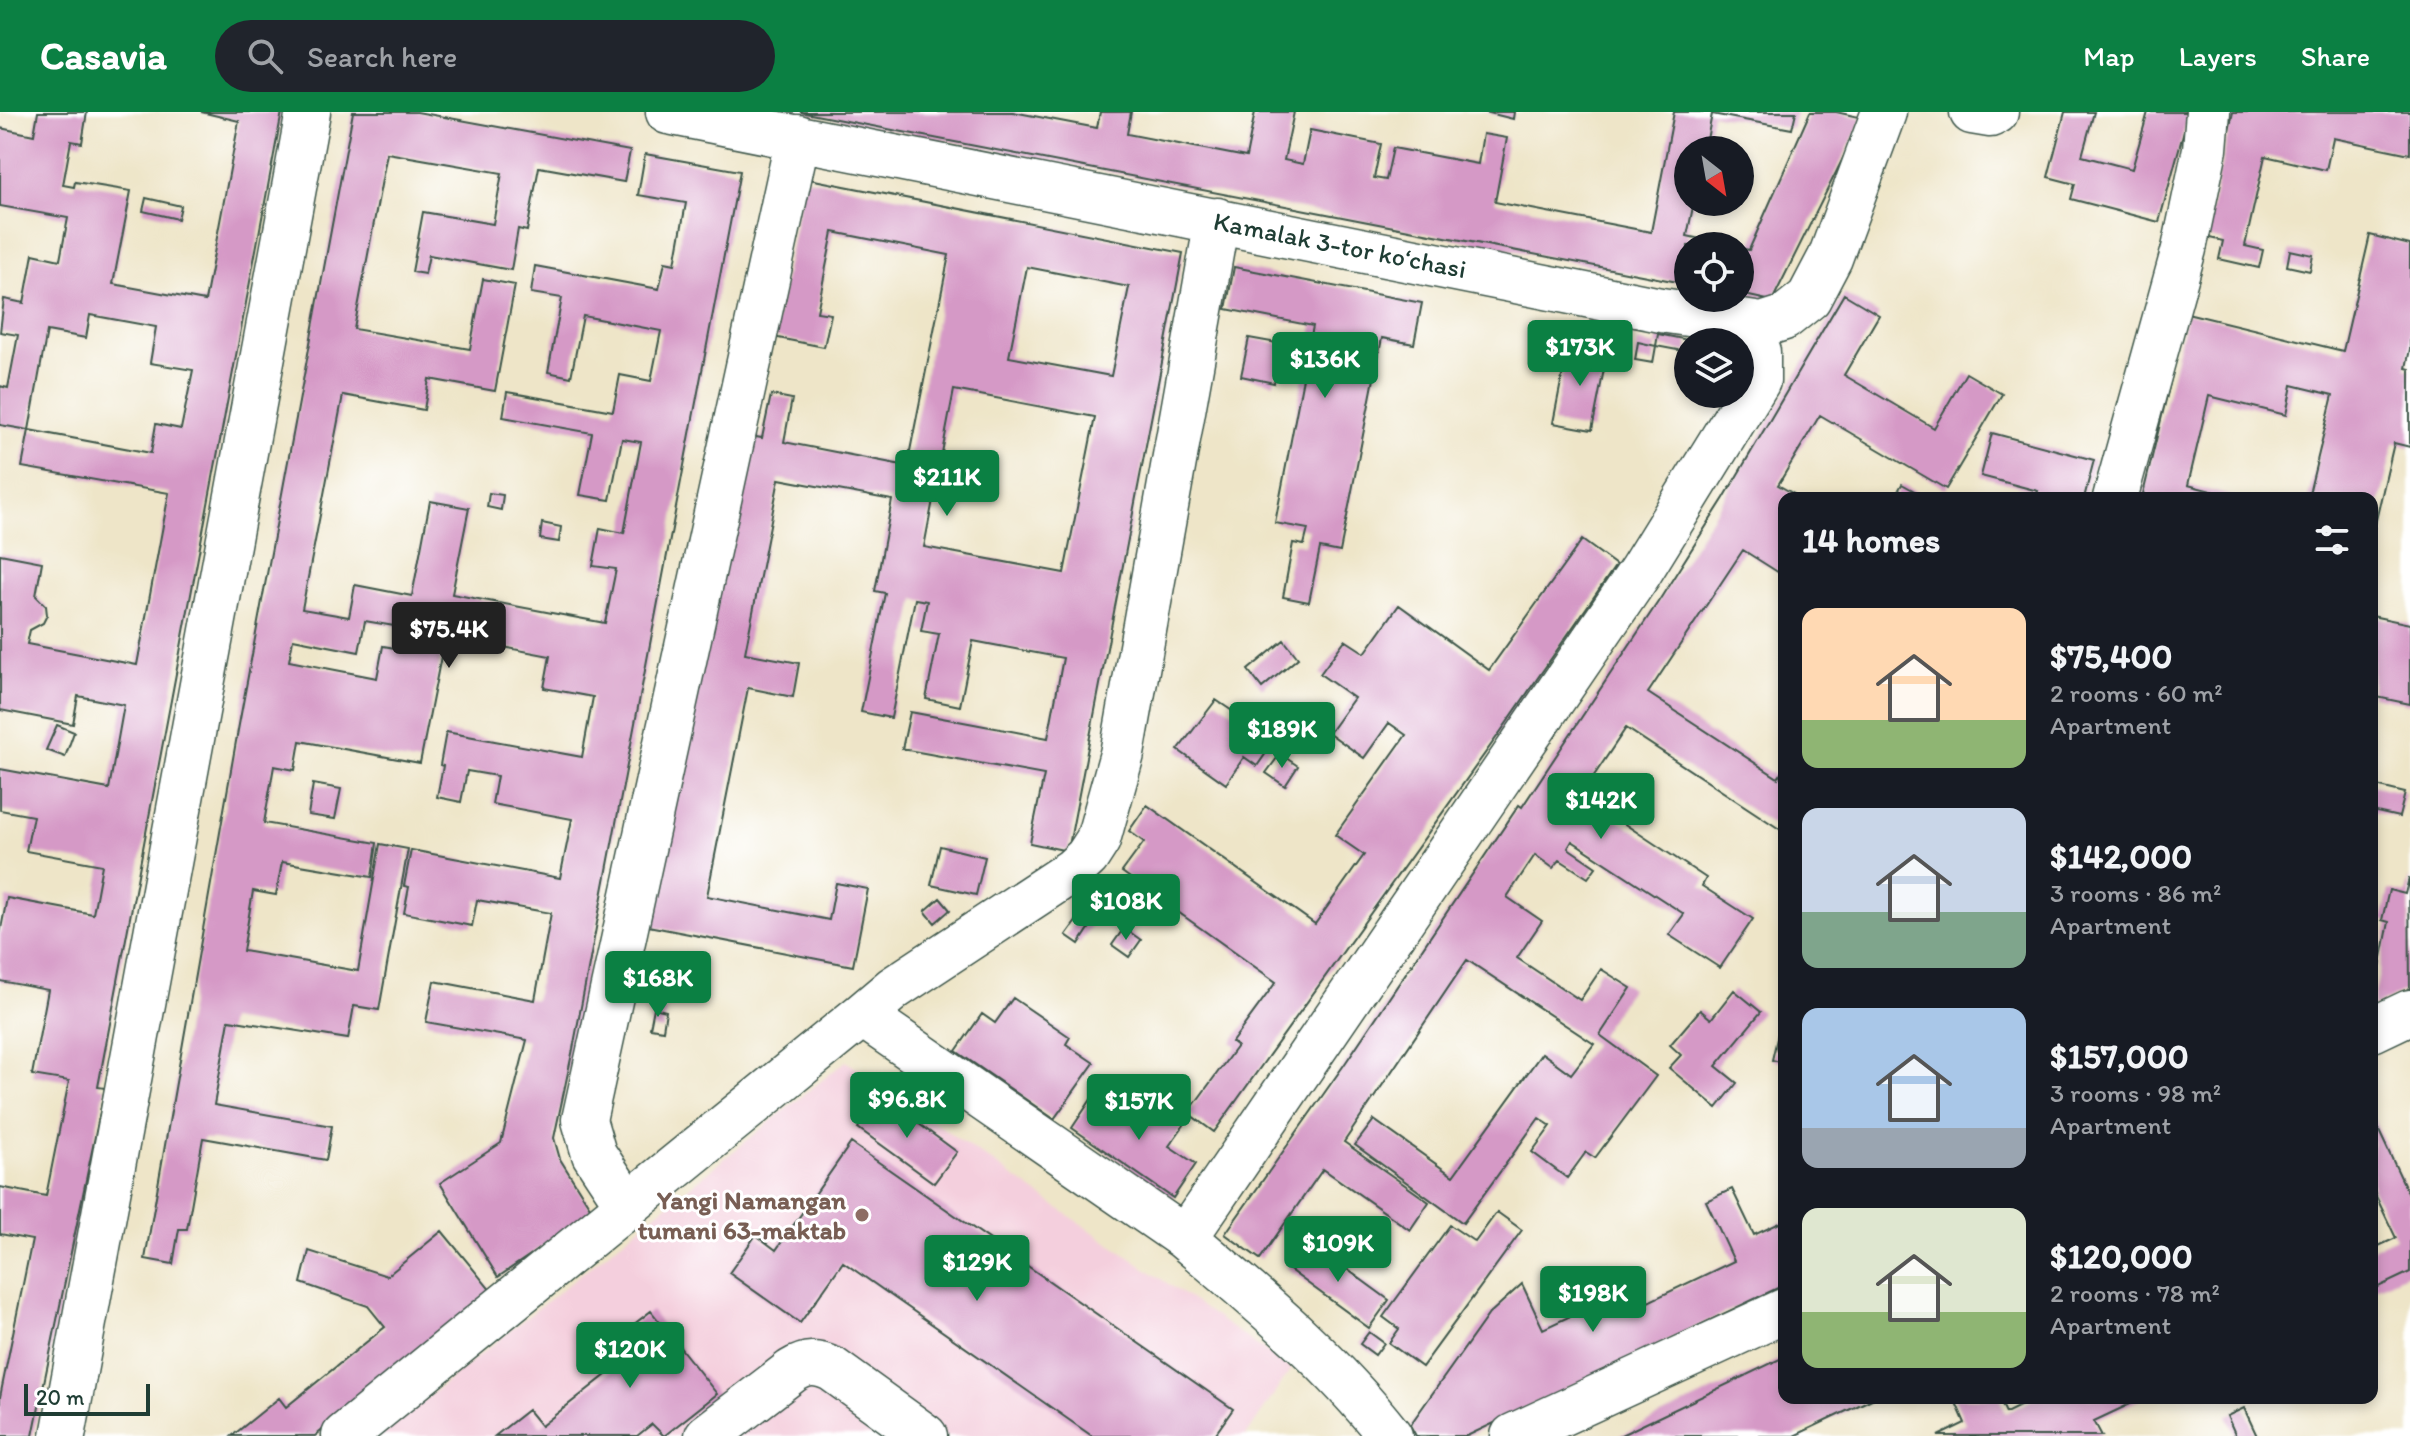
<!DOCTYPE html>
<html lang="en">
<head>
<meta charset="utf-8">
<style>
  body { margin:0; font-family:Itim,sans-serif; background:#20242c; color:#f1f3f6; height:100vh; display:flex; flex-direction:column; font-size:30px; white-space:nowrap }
  * { box-sizing:border-box; margin:0 }
  p { font-size:26px; color:#9ea1a6 }
  .icon { flex:none; width:44px; height:44px; fill:none; stroke:currentColor; stroke-width:2; stroke-linecap:round; stroke-linejoin:round }
  .map { position:relative; flex:1; overflow:hidden }
  .panel { position:absolute; left:1778px; top:380px; width:600px; height:912px; display:flex; flex-direction:column; background:#171b24; border-radius:16px; box-shadow:0 4px 12px #0003 }
  .panel>* { flex:none }
  .needle { width:52px; rotate:149deg }
  .controls { position:absolute; left:1674px; top:24px; display:grid; gap:16px }
  .controls a { display:grid; place-items:center; width:80px; height:80px; border-radius:50%; background:#171b24; box-shadow:0 4px 12px #0003; font-size:40px }
  .scale { position:absolute; left:24px; bottom:20px; width:126px; box-sizing:border-box; padding-left:8px; border:4px solid #1f3d34; border-top:0; font-size:22px; line-height:28px; white-space:nowrap; color:#1f3d34; -webkit-text-stroke:6px #fff; paint-order:stroke }
  .price { position:absolute; translate:-50% -68px; padding:0 18px; border-radius:8px; background:#0b8043; color:#fff; font-size:26px; line-height:52px; filter:drop-shadow(0 2px 4px #0008) }
  .price::after { content:''; position:absolute; left:50%; top:48px; width:24px; height:18px; margin-left:-12px; background:inherit; clip-path:polygon(0 0,100% 0,50% 100%) }
  .price.current { background:#222; color:#fff }
  ul { padding:0; list-style:none }
  li { display:flex; align-items:center; gap:24px; height:200px; padding:0 24px }
  li span { display:grid; place-items:center; flex:none; width:224px; height:160px; border-radius:16px; color:#555 }
  li>.icon { margin-inline-start:auto }
  span .icon { width:96px; height:96px; fill:#fffc; stroke-width:1 }
  li b { font-size:34px }
  h2 { display:flex; justify-content:space-between; align-items:center; height:96px; padding:0 24px; font-size:34px }
  header { display:flex; align-items:center; gap:48px; box-sizing:border-box; height:112px; padding:0 40px; background:#0b8043; color:#fff }
  header strong { font-size:38px }
  nav { display:flex; gap:44px; margin-inline-start:auto; font-size:28px }
  .search { width:560px; height:72px; background:#20242c; display:flex; align-items:center; gap:20px; box-sizing:border-box; padding:0 28px; border-radius:44px; color:#9ea1a6; font-size:30px }
  .map>svg:first-child { display:block }
  .built { fill:#f4cfdd }
  .building { fill:#d599c6; fill-rule:evenodd }
  .lines { fill:none; stroke-linecap:round; stroke-linejoin:round }
  .minor-casing { stroke:#3e564a; stroke-width:47 }
  .minor { stroke:#fff; stroke-width:44 }
  .education-dot { fill:#8d6e63; stroke:#fff; stroke-width:3 }
  .labels { text-anchor:middle; stroke-width:6; stroke-linejoin:round; paint-order:stroke }
  .street-label { font-size:26px; fill:#1f3d34; stroke:#fff }
  .education-label { font-size:26px; font-weight:bold; fill:#785e54; stroke:#fff; text-anchor:end }
</style>
</head>
<body>
<header>
<strong>Casavia</strong>
<div class="search"><svg class="icon" aria-label="search" viewBox="0 0 24 24"><circle cx="10" cy="10" r="6"/><path d="M15 15l6 6"/></svg>Search here</div>
<nav><a>Map</a><a>Layers</a><a>Share</a></nav>
</header>
<div class="map">
<svg width="2410" height="1324" viewBox="0 0 2410 1324">
  <rect width="100%" height="100%" fill="#fff"/>
  <filter id="ink" filterUnits="userSpaceOnUse"><feTurbulence type="fractalNoise" baseFrequency=".0125" numOctaves="2"/><feDisplacementMap in="SourceGraphic" scale="16" xChannelSelector="R" yChannelSelector="G"/><feConvolveMatrix kernelMatrix="1 2 1 2 8 2 1 2 1" color-interpolation-filters="sRGB"/></filter>
  <filter id="wash" filterUnits="userSpaceOnUse"><feTurbulence type="fractalNoise" baseFrequency=".006" numOctaves="4" result="noise"/><feDisplacementMap in="SourceGraphic" scale="32" xChannelSelector="R" yChannelSelector="G"/><feGaussianBlur stdDeviation="1.8" result="paint"/><feColorMatrix in="noise" values="0 0 0 0 0 0 0 0 0 0 0 0 0 0 0 0 0 1.4 0 .05"/><feComposite in="paint" operator="in"/></filter>
  <g filter="url(#wash)">
    <rect width="100%" height="100%" fill="#eee5c8"/>
    <path class="built" d="M846 949 1291 1257 1246 1324H379Z"/>
    <g id="blocks">
      <path class="building" d="M38 0H87L82 31 71 29 63 73 74 75 75 70 131 79 113 172 205 189 239 9 201 0H282L98 975 105 976 33 1324H0V1285L32 1128 0 1122V1075L46 1084 69 969 32 963 48 878 0 869V822L7 786 93 802 102 753 26 739 33 704 0 698V657L109 677 124 593 78 584 73 612 0 598V442L42 450 36 484 46 494 47 503 43 511 30 518 27 532 137 553 169 381 22 355 29 318 151 341 156 312 181 317 193 258 150 251 156 215 90 203 86 226 47 219 29 318 0 313V274L8 276 18 223 0 220 4 187 24 191 33 142 60 148 68 106 0 94V16L34 23Z
        M353 0H417L630 39 624 70 539 55 527 119 518 117 511 158 429 143 425 162 412 160 423 100 493 112 502 61 387 41 354 217 470 237 483 167 515 173 495 279 429 267 424 298 343 283 302 497 349 505 355 473 412 484 430 389 469 396 452 482 605 511 616 457 593 454 600 416 624 421 641 330 622 327 610 388 580 383 592 321 503 305 507 280 613 299 620 263 651 269 661 219 583 204 571 265 548 260 562 186 531 181 535 154 659 177 665 150 675 152 686 91 638 83 645 42 740 59 573 937 554 1026 560 1047 593 1100 498 1165 440 1071 501 1031 527 928 426 910 434 869 535 888 551 801 477 788 472 814 404 801 409 775 404 774 411 738 560 766 572 707 492 692 497 664 467 659 461 690 437 685 443 654 440 653 446 620 582 645 593 585 544 576 550 544 445 524 448 508 409 500 406 516 445 524 420 651 300 629 295 658 274 654 264 711 377 731 372 765 282 750 276 783 253 779 243 839 358 859 380 732 408 737 379 898 354 894 348 927 229 908 214 993 332 1014 326 1048 203 1026 187 1117H179L173 1152 145 1147 238 618ZM365 509 406 516 401 537 383 534 377 566 289 549 293 527 359 540Z
        M800 0H1013L1097 16 1100 0H1131L1127 22 1246 45 1255 0H1294L1284 48 1303 52 1310 18 1381 32 1374 66 1386 68 1393 36 1478 52 1483 22 1507 26 1495 90 1651 120 1674 0H1796L1792 17 1712 2 1705 38H1688V90H1694L1687 124 1727 133 1688 134V172Z
        M1485 0H1514L1513 7Z
        M1810 0H1836L1863 6 1772 189 1740 182V136L1749 138Z
        M2065 0H2094L2082 44 2132 57 2148 0H2189L2159 110 2071 87 2075 72 2048 65Z
        M2233 0H2410V42L2333 26 2326 58 2265 44 2245 134 2263 138 2259 156 2219 147 2223 129 2205 125Z
        M804 66 1183 141 1068 739 1030 731 1044 663 902 637 910 600 1048 626 1063 546 973 529 960 594 926 587 939 522 921 519 927 489 915 487 891 606 861 600 885 481 875 479 892 388 779 367 745 541 799 551 793 585 748 576 707 784 829 808 836 771 868 777 853 854 648 814 744 323 762 326 771 283 792 287 784 330 907 354 949 143 833 120 817 200 831 202 824 235 773 225ZM1027 155 1129 175 1111 264 1009 245ZM954 278 1095 305 1064 461 924 435Z
        M146 86 181 94 178 107 143 99Z
        M2370 123 2410 133V237L2406 256 2410 257V335L2394 331 2373 421 2372 386H2308L2333 283 2292 273 2286 303 2209 284 2188 373 2238 386H2142L2187 201 2343 239Z
        M2290 138 2313 143 2310 159 2287 154Z
        M1234 155 1422 191 1414 232 1382 226 1340 440 1320 436 1309 490 1283 485 1293 431 1304 433 1308 417 1275 411 1313 214 1226 197Z
        M1844 182 1879 203 1844 263 1934 316 1966 261 2002 282 1946 377 1820 303 1778 373 1801 386H1784V464L1743 438 1648 581 1778 666 1784 657V720L1626 616 1581 683 1706 766 1702 774 1753 807 1720 856 1669 823 1684 802 1572 729 1568 736 1596 755 1588 766 1560 748 1553 756 1535 743 1507 785 1542 809 1517 846 1580 888 1601 857 1631 876 1600 923 1656 964 1595 1046 1586 1040 1567 1066 1532 1040 1551 1014 1539 1006 1463 1111 1355 1033 1374 1008 1453 1064 1542 941 1571 962 1594 932 1467 848 1344 1030 1429 1090 1410 1118 1323 1057 1260 1147 1225 1122 1344 953 1519 693 1522 695 1660 487 1724 386Z
        M1658 222 1688 228V240L1656 234Z
        M1249 226 1282 232 1274 271 1241 264Z
        M1638 230 1656 234 1653 251 1635 248Z
        M1568 234 1607 242 1592 318 1553 311Z
        M1992 321 2094 348 2084 386H2036L2038 379 1981 364Z
        M1902 372 1927 386H1894Z
        M489 381 503 383 501 398 487 395Z
        M542 411 561 415 559 430 540 427Z
        M1582 428 1616 453 1501 619 1214 1020 1188 1001 1237 934 1232 930 1276 870 1122 760 1144 730 1129 719 1147 693 1315 812 1364 743 1335 723 1406 623 1389 611 1364 646 1329 621 1354 586 1320 562 1345 528 1365 541 1399 493 1489 558Z
        M2372 504 2410 512V592L2372 584Z
        M1284 528 1298 546 1262 576 1248 558Z
        M1216 588 1275 628 1257 654 1244 645 1226 672 1178 638Z
        M57 613 74 620 65 645 46 638Z
        M1280 642 1298 654 1285 674 1266 661Z
        M313 672 341 677 335 707 308 703Z
        M2372 673 2405 681 2399 705 2372 699Z
        M940 734 985 745 976 783 931 773Z
        M2409 766 2410 876 2372 896 2389 810 2382 808 2389 778 2405 782Z
        M940 786 950 798 935 811 925 799Z
        M1082 801 1094 809 1079 832 1066 823Z
        M1124 816 1141 828 1129 845 1112 833Z
        M1734 878 1761 900 1716 954 1737 971 1717 996 1669 956 1681 943 1670 933 1700 898 1711 907Z
        M1013 886 1070 925 1066 932 1094 951 1054 1007 956 939 982 902 995 911Z
        M654 896 666 899 663 918 650 916Z
        M1783 900 1784 901V951L1772 948Z
        M1094 983 1131 1008 1146 987 1184 1013 1169 1034 1196 1052 1173 1086 1072 1016Z
        M881 984 957 1040 934 1071 858 1016Z
        M2372 1004 2410 1085V1160L2372 1178V1137L2396 1126 2372 1076Z
        M851 1031 1233 1297 1214 1324H1092L843 1150 800 1211 729 1161 756 1123 776 1138Z
        M1732 1077 1754 1123 1784 1109V1173L1467 1324H1416L1410 1313 1489 1202 1522 1172 1543 1217 1613 1184 1621 1203 1734 1149 1706 1089Z
        M1497 1100 1522 1118 1422 1255 1389 1231 1399 1217 1383 1205 1450 1113 1475 1130Z
        M442 1119 492 1180 315 1324H232L279 1286 286 1295 385 1215 368 1194 301 1171 309 1139 387 1164Z
        M1307 1128 1389 1188 1369 1216 1287 1156Z
        M651 1199 717 1282 664 1324 652 1312 637 1324H495L528 1298 541 1314 611 1259 597 1241Z
        M1369 1220 1384 1231 1375 1243 1360 1232Z
        M1784 1245V1286H1874L1794 1324H1619Z
        M1954 1286H1999L2006 1301 2036 1286H2143L2094 1309 2102 1324H1938L1965 1311Z
        M2244 1296 2257 1324H2236L2227 1304Z"/>
    </g>
  </g>
  <g filter="url(#ink)">
    <use href="#blocks" fill-opacity="0" stroke="#3e564a" stroke-width="2"/>
    <g class="lines">
      <defs>
        <path id="minor" d="M668 0 1661 198 1762 213 1784 206 1809 186 1830 146 1884 0
          M1972 0 1990 3 1996 0
          M2115 386 2184 137 2205 37 2208 0
          M862 903 894 876 1073 758 1087 745 1098 728 1122 642 1217 108
          M2372 918 2410 900
          M627 1092 594 1042 584 1008 798 25
          M1185 1126C1258 1188 1331 1248 1390 1324
          M63 1324 308 0
          M344 1324 862 903 1185 1126 1640 460 1758 269V240L1747 212
          M707 1324 792 1259C807 1250 816 1250 832 1257L925 1324
          M1513 1324 1784 1199"/>
      </defs>
      <use href="#minor" class="minor-casing"/>
      <use href="#minor" class="minor"/>
    </g>
  </g>
  <circle class="education-dot" cx="862" cy="1103" r="8"/>
  <g class="labels">
    <g class="street-label">
      <text transform="translate(1340 133) rotate(11)" y="9">Kamalak 3-tor koʻchasi</text>
    </g>
    <g class="education-label">
      <text x="846" y="1097">Yangi Namangan<tspan x="846" dy="30">tumani 63-maktab</tspan></text>
    </g>
  </g>
</svg>
<div class="controls">
<a><svg class="needle" viewBox="-14 -14 28 28"><path d="M0-13l5 13h-10z" fill="#e53935"/><path d="M0 13l5-13h-10z" fill="#9ea1a6"/></svg></a>
<a><svg class="icon" aria-label="locate" viewBox="0 0 24 24"><circle cx="12" cy="12" r="6"/><path d="M12 2v4M12 18v4M2 12h4M18 12h4"/></svg></a>
<a><svg class="icon" aria-label="layers" viewBox="0 0 24 24"><path d="M12 4l9 5-9 5-9-5zM3 14l9 5 9-5"/></svg></a>
</div>
<div class="scale">20 m</div>
<b class="price" style="left:1580px;top:276px">$173K</b>
<b class="price" style="left:1325px;top:288px">$136K</b>
<b class="price" style="left:947px;top:406px">$211K</b>
<b class="price current" style="left:449px;top:558px">$75.4K</b>
<b class="price" style="left:1282px;top:658px">$189K</b>
<b class="price" style="left:1601px;top:729px">$142K</b>
<b class="price" style="left:1126px;top:830px">$108K</b>
<b class="price" style="left:658px;top:907px">$168K</b>
<b class="price" style="left:907px;top:1028px">$96.8K</b>
<b class="price" style="left:1139px;top:1030px">$157K</b>
<b class="price" style="left:1338px;top:1172px">$109K</b>
<b class="price" style="left:977px;top:1191px">$129K</b>
<b class="price" style="left:1593px;top:1222px">$198K</b>
<b class="price" style="left:630px;top:1278px">$120K</b>
<section class="panel">
<h2>14 homes<svg class="icon" aria-label="filters" viewBox="0 0 24 24"><path d="M4 7h16M4 17h16"/><circle cx="9" cy="7" r="2"/><circle cx="15" cy="17" r="2"/></svg></h2>
<ul>
<li><span style="background:linear-gradient(#ffd9b3 70%,#8fb573 0)"><svg class="icon" aria-label="home" viewBox="0 0 24 24"><path d="M3 11l9-7 9 7M6 9v11h12V9"/></svg></span><div><b>$75,400</b><p>2 rooms · 60 m²</p><p>Apartment</p></div></li>
<li><span style="background:linear-gradient(#c9d6e8 65%,#7fa58c 0)"><svg class="icon" aria-label="home" viewBox="0 0 24 24"><path d="M3 11l9-7 9 7M6 9v11h12V9"/></svg></span><div><b>$142,000</b><p>3 rooms · 86 m²</p><p>Apartment</p></div></li>
<li><span style="background:linear-gradient(#a9c7e8 75%,#9aa5b1 0)"><svg class="icon" aria-label="home" viewBox="0 0 24 24"><path d="M3 11l9-7 9 7M6 9v11h12V9"/></svg></span><div><b>$157,000</b><p>3 rooms · 98 m²</p><p>Apartment</p></div></li>
<li><span style="background:linear-gradient(#dfe7d0 65%,#8fb573 0)"><svg class="icon" aria-label="home" viewBox="0 0 24 24"><path d="M3 11l9-7 9 7M6 9v11h12V9"/></svg></span><div><b>$120,000</b><p>2 rooms · 78 m²</p><p>Apartment</p></div></li>
</ul>
</section>
</div>
</body>
</html>
